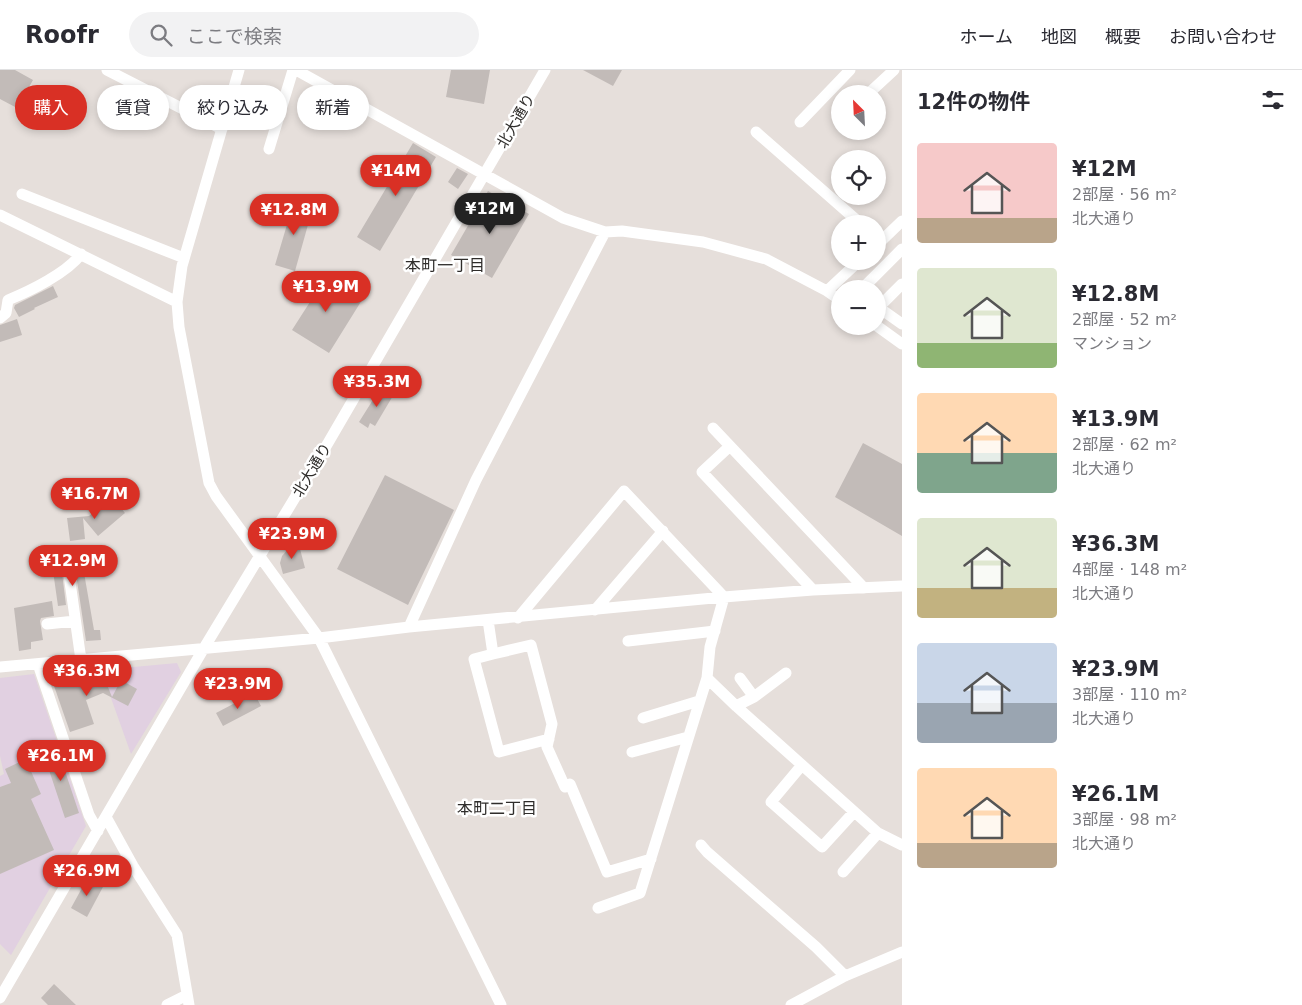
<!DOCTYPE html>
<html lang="ja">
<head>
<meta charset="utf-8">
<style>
  body { margin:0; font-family:"DejaVu Sans","Noto Sans JP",sans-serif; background:#f2f2f3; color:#2b2b33; height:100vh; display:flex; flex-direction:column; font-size:19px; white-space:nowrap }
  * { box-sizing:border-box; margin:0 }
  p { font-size:16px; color:#7c7c81 }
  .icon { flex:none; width:28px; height:28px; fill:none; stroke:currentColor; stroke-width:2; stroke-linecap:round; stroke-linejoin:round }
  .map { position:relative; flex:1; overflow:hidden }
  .sheet { display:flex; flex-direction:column; background:#fff; width:400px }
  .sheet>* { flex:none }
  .banner { position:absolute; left:15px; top:15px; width:475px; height:45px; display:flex; gap:10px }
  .needle { width:32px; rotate:336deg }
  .controls { position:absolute; left:831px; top:15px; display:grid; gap:10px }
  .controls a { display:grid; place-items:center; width:55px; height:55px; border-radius:50%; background:#fff; box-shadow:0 2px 8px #0003; font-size:25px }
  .price { position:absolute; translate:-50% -42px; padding:0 11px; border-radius:18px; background:#d93025; color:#fff; font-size:16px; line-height:32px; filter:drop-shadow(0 1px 2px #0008) }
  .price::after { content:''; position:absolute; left:50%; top:30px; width:15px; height:11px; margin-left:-8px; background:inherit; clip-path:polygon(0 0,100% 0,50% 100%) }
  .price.selected { background:#222; color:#fff }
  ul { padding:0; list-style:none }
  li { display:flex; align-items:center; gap:15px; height:125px; padding:0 15px }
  li span { display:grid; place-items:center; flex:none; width:140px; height:100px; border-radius:5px; color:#555 }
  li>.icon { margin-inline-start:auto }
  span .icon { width:60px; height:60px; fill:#fffc; stroke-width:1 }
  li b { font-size:21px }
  h2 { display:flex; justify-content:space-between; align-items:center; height:60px; padding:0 15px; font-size:21px }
  .tag { padding:0 18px; border-radius:22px; background:#fff; box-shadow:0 2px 8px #0003; font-size:18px; line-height:45px }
  .tag.selected { background:#d93025; color:#fff }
  header { display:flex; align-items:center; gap:30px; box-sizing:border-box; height:70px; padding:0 25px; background:#fff; border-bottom:1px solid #e1e1e2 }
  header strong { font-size:24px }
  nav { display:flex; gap:28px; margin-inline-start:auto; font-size:18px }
  .search { width:350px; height:45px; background:#f2f2f3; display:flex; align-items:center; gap:12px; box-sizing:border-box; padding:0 18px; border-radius:28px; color:#7c7c81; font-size:19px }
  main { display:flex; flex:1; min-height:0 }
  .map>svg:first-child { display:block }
  .commercial { fill:#e1d0e1 }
  .building { fill:#c2bbb8 }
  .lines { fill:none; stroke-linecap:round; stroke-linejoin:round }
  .minor { stroke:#fff; stroke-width:11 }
  .labels { text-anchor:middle; stroke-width:5; stroke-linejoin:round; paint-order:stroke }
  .street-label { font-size:15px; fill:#2f2d2b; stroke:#fff }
  .neighbourhood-label { font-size:16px; fill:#2f2d2b; stroke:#fff }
</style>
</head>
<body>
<header>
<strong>Roofr</strong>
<div class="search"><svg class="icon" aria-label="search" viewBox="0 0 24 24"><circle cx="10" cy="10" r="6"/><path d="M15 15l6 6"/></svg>ここで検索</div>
<nav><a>ホーム</a><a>地図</a><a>概要</a><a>お問い合わせ</a></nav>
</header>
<main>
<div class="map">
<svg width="902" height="935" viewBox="0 0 902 935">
  <rect width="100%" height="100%" fill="#e6dfdb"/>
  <path class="commercial" d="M177 593 181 602 131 684 101 600Z
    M34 604 86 756 11 885 0 874V706L4 704 0 686V608Z"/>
  <path class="building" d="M0 0H15L33 10 17 38 0 29Z
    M451 0H490L484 34 446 27Z
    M583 0H622L613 16Z
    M413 73 436 87 380 181 357 167Z
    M457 98 468 104 458 119 448 112Z
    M488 121 529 144 492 208 451 185Z
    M294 131 313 137 295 201 275 195Z
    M316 202 362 230 329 283 292 260 317 221 308 215Z
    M53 216 58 227 34 238 35 239 19 247 14 238 15 235Z
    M17 249 22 265 0 272V255Z
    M381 317 394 324 375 356 370 353 368 358 359 352Z
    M863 373 902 394V466L835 427Z
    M385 405 454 440 408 535 337 499Z
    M112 427 125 443 98 466 83 448 85 469 70 471 67 448 89 446Z
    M299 475 305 498 283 504 280 493 282 486 290 477Z
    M75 476 78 498 83 497 94 560H100L101 570 86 571 76 504 71 498 65 499 62 503 66 535 58 536 50 480Z
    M52 531 54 546 41 548 40 551 43 570 31 572V579L19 581 14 538Z
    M76 600 79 609 101 600 112 627 121 610 137 619 128 636 103 623 86 630 94 654 70 662 53 613 66 609 64 604Z
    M254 623 261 636 223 656 216 643Z
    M57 677 79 743 65 748 43 682Z
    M28 688 32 698 30 699 41 724 31 729 54 780 0 804V717L11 713 5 699Z
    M88 807 104 815 87 847 71 838Z
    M54 914 76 935H48L41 928Z"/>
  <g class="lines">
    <path class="minor" d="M107 0 222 59
      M239 0 182 196 177 232 179 257 209 413 216 426 319 568 501 935
      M296 0 563 148 605 162 622 161 703 172 766 189 827 221 840 230
      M868 24 894 0
      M800 52 850 0
      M756 62 861 154
      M269 79 293 0
      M22 124 184 188
      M0 145 177 232
      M878 174 902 151
      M862 219 902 179
      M827 221 859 191
      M878 237 902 254
      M878 238 902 214
      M0 248 6 243 8 230C30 221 67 203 81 184
      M877 256 902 274
      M713 358 864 518
      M730 376 702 402 813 520
      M69 505 81 590
      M595 540 663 461
      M518 548 624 421 724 527 710 577 707 608 640 823 598 838
      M488 550 493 584 531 575 552 654 547 677 565 717 570 714 607 802 651 789
      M47 554 75 551
      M409 557 476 410 605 162
      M628 571 715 561
      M493 584 474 589 499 682 549 669
      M38 594 89 745 98 761
      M0 597 319 568 409 557 724 527 813 520 902 516
      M707 608 736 636 878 763 902 775
      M740 608 754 627
      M736 636 754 627 786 603
      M643 648 699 631
      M632 682 688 667
      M802 695 771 732 822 777 854 742
      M106 747 133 796 177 865 189 935
      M701 775 707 782 816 877 845 906
      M843 802 878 763
      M0 928 204 578 328 373 545 0
      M167 935 187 925
      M791 935 845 906 902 882"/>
  </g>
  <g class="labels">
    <g class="street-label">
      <text transform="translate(516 51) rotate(-60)" y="5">北大通り</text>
      <text transform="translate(312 400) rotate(-59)" y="5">北大通り</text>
    </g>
    <g class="neighbourhood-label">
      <text x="445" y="201">本町一丁目</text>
      <text x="497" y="744">本町二丁目</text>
    </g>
  </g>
</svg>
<div class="controls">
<a><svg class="needle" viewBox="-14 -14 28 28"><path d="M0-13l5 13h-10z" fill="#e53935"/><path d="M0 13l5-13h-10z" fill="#7c7c81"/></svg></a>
<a><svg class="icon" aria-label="locate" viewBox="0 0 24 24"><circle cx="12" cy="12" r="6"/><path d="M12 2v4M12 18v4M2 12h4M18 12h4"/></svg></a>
<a>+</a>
<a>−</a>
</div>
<b class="price" style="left:396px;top:127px">¥14M</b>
<b class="price selected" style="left:490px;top:165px">¥12M</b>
<b class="price" style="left:294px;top:166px">¥12.8M</b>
<b class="price" style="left:326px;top:243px">¥13.9M</b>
<b class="price" style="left:377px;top:338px">¥35.3M</b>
<b class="price" style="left:95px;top:450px">¥16.7M</b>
<b class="price" style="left:292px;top:490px">¥23.9M</b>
<b class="price" style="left:73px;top:517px">¥12.9M</b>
<b class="price" style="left:87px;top:627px">¥36.3M</b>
<b class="price" style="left:238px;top:640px">¥23.9M</b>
<b class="price" style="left:61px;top:712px">¥26.1M</b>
<b class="price" style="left:87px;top:827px">¥26.9M</b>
<div class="banner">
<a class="tag selected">購入</a>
<a class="tag">賃貸</a>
<a class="tag">絞り込み</a>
<a class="tag">新着</a>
</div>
</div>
<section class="sheet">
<h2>12件の物件<svg class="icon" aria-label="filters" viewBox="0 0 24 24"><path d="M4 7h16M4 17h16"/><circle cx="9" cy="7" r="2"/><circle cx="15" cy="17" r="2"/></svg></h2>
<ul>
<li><span style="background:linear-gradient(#f6c9c9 75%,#b9a48a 0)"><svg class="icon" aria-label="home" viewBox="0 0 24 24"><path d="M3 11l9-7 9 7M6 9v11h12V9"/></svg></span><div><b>¥12M</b><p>2部屋 · 56 m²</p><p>北大通り</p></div></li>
<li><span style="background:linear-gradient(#dfe7d0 75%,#8fb573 0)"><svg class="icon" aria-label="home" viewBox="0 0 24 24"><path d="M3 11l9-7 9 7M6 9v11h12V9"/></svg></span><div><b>¥12.8M</b><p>2部屋 · 52 m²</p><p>マンション</p></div></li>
<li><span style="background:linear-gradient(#ffd9b3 60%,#7fa58c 0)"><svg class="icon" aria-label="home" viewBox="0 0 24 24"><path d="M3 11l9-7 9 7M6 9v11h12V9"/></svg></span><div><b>¥13.9M</b><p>2部屋 · 62 m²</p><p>北大通り</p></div></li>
<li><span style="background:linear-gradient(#dfe7d0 70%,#c2b280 0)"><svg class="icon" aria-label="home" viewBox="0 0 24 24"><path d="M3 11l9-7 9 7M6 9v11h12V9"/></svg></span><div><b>¥36.3M</b><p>4部屋 · 148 m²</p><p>北大通り</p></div></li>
<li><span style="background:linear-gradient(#c9d6e8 60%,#9aa5b1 0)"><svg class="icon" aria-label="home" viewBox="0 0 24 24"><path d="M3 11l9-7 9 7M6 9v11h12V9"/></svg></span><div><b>¥23.9M</b><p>3部屋 · 110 m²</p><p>北大通り</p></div></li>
<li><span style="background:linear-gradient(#ffd9b3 75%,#b9a48a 0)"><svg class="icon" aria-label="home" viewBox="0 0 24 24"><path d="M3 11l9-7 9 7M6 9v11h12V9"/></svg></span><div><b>¥26.1M</b><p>3部屋 · 98 m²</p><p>北大通り</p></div></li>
</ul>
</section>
</main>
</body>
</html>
